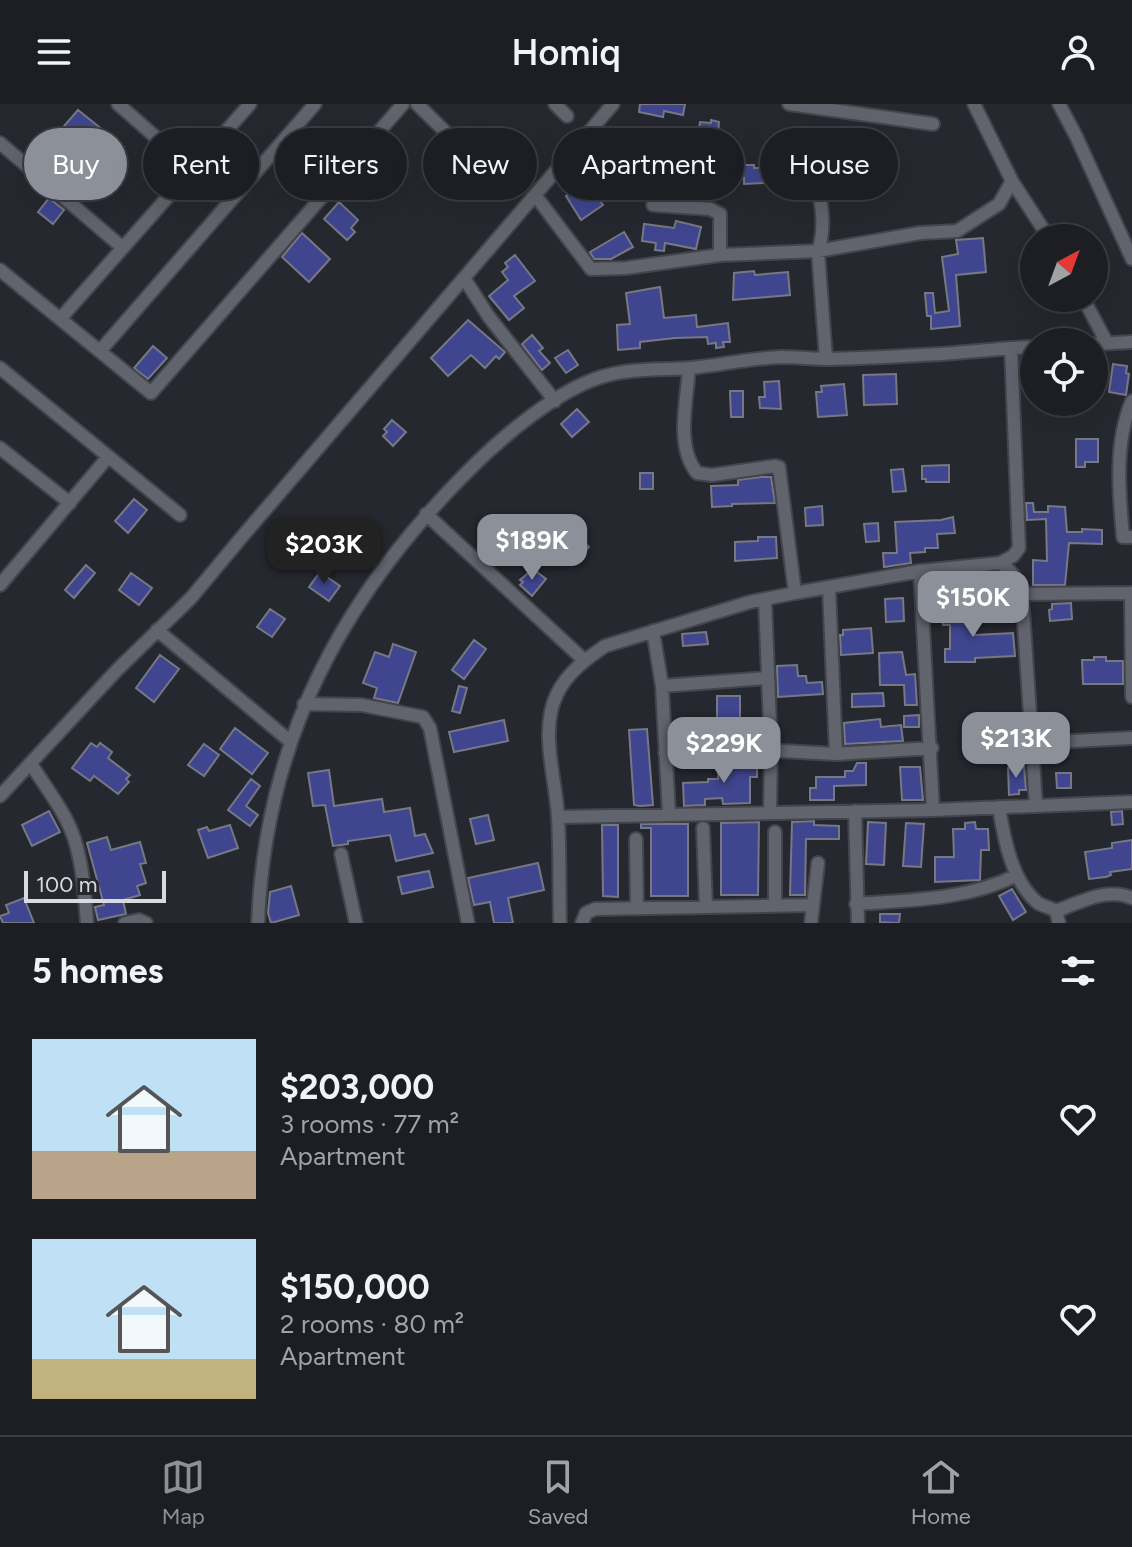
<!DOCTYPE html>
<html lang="en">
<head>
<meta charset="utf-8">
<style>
  body { margin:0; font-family:Figtree,sans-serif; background:#25272c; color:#f1f3f6; height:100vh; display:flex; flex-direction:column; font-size:30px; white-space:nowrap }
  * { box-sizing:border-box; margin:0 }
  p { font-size:26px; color:#a0a2a6 }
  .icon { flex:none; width:44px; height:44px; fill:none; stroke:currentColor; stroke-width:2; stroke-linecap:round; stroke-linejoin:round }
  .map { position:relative; height:819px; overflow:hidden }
  .details { display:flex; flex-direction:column; background:#1c1e24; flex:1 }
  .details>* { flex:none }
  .guide { position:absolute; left:24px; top:24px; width:1084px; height:72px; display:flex; gap:16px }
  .needle { width:52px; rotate:41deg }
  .tools { position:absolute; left:1020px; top:120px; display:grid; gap:16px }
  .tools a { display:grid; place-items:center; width:88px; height:88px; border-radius:50%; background:#1c1e24; box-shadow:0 8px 32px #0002,0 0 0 2px #3a3c41; font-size:40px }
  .scale { position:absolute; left:24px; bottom:20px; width:142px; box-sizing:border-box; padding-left:8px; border:4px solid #d9dae0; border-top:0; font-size:22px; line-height:28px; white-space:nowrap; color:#d9dae0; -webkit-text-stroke:6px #262830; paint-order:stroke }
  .price { position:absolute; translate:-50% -68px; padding:0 18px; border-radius:16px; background:#8c9099; color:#fff; font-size:26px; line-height:52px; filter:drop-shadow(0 2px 4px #0008) }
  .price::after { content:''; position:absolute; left:50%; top:48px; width:24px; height:18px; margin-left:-12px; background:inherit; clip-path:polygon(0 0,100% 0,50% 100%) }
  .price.selected { background:#222; color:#fff }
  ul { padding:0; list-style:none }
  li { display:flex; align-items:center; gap:24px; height:200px; padding:0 32px }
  li span { display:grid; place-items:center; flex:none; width:224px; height:160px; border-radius:0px; color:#555 }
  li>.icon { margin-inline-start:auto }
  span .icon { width:96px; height:96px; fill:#fffc; stroke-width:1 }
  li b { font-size:34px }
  h2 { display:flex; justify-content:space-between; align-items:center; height:96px; padding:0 32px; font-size:34px }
  .tag { padding:0 28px; border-radius:36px; background:#1c1e24; box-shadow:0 8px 32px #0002,0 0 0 2px #3a3c41; font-size:28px; line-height:72px }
  .tag.selected { background:#8c9099; color:#fff }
  header { display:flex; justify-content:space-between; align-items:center; height:104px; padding:0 32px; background:#1c1e24; font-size:36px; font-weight:600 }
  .tab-bar { display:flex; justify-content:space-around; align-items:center; height:112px; border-top:2px solid #3a3c41; background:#1c1e24; font-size:22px; color:#a0a2a6 }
  .tab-bar a { display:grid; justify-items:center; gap:4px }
  .tab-bar .selected { color:#8c9099 }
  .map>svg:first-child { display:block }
  .building { fill:#3f468f; stroke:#767883; stroke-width:2 }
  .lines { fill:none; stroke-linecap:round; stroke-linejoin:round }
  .minor-casing { stroke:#44454c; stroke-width:16 }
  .minor { stroke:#61636d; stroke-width:12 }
</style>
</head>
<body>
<header><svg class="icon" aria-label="menu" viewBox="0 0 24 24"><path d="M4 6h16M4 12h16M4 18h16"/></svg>Homiq<svg class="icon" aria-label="person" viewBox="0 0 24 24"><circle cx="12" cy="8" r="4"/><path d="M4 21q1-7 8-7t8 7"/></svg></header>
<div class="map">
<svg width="1132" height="819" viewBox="0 0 1132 819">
  <rect width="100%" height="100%" fill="#262830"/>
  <path class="building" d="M640 0H685L683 11 664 7 663 13 639 8Z
    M78 6 124 43 80 95 66 83 78 68 72 63 84 48 62 29 66 25 64 22Z
    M711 16 719 18 718 30 724 31 722 52 689 47 691 30 698 31 700 18 711 19Z
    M740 61H754V64L787 63 788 78 744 80V74H740Z
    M587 77 603 101 581 116 566 92Z
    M49 94 64 106 53 120 38 108Z
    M339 98 358 116 351 124 355 128 347 136 324 115Z
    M676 117 701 123 696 145 665 139 664 147 655 146 656 139 642 137 644 120 674 124Z
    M624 128 633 143 611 155H594L590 148Z
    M302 129 330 155 309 178 282 153Z
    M983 134 986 168 956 171 960 222 931 225V212H927L925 189H933L935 209 949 207 942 153 958 150 956 136Z
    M515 151 535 177 514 192 524 204 509 216 489 192 508 176 502 168 508 163 505 159Z
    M754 167 755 171 788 168 790 191 733 196 734 169Z
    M660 183 664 214 696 211 697 223 728 219 730 238H723L724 243 716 244V239L708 240 707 233 675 234 640 238V244L618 246 617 221 630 220 626 189Z
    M468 216 505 248 499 255 496 252 485 264 471 251 448 272 431 254Z
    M532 231 543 244 539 247 550 259 542 266 522 240Z
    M153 242 167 254 148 275 134 264Z
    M568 246 578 261 566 269 555 254Z
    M1113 260 1127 262 1126 269 1129 270 1126 291 1109 288Z
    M896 270 897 300 864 301 863 271Z
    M779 277 781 305 760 304 759 293H765L764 278Z
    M844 280 847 311 818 313 816 288H822L821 282Z
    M730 287H743V313H731Z
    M577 305 589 318 572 333 561 320Z
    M392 316 406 328 393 342 383 332 387 328 384 325Z
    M1076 335H1098V358H1085V363H1076Z
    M949 361V378H926V375H922V362Z
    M903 365 906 387 893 388 891 366Z
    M640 369H653V385H640Z
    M761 373H771L775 399 732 400V402L712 403 711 382 738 381V376Z
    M134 395 147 406 128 429 115 417Z
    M1026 399H1033L1034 408H1048V402L1065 403 1067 428H1082V425L1102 426V440L1069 439 1065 481H1033V456L1047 457 1046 415 1027 416Z
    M822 402 823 421 806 422 805 404Z
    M953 413 955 429 937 430 938 444H925V448L910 449 911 459 884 463 883 449H897L895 418 941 416Z
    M878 419 879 437 866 438 864 420Z
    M572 427 589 443 573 459 557 442Z
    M538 431 548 442 534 455 524 445Z
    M758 433H776L777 454 735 457V438L758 437Z
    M86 461 95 469 74 494 65 486Z
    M533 465 546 475 532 492 520 481 523 478 520 476Z
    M320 468 340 482 329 497 309 483Z
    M131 469 152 484 139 501 119 486Z
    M997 474 998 493 978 495 976 476Z
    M903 494 904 517 886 518 885 495Z
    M1071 499 1072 515 1050 517 1049 506 1052 505V500Z
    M973 503 975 531 1013 529 1015 552 975 554V558H945V545H950V521H943L942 506Z
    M270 505 285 515 272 533 257 523Z
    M871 524 873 549 841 551 840 531H843V526Z
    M706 528 708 540 683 542 682 530Z
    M474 536 486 545 464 575 452 566Z
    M393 540 416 548 398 599 374 594 377 584 363 579 375 548 389 553Z
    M902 548 906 571 915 570 917 601H905L904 581H880L879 549Z
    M160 551 179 565 154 598 136 584Z
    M1094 553H1106V557H1123V580H1083L1082 556H1094Z
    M797 561 798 572H806L807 579 822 578 823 590 778 593 777 562Z
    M459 582 467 584 460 609 452 607Z
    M883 589 884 602 852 603V590Z
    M717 592H740V617L756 616 757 638 718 639 717 632 689 633V619H717Z
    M919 611V623H904V612Z
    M880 615 881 623 901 621 903 637 845 640 844 619Z
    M504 616 508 637 454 648 449 628Z
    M235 624 268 649 252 670 220 645Z
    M647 625 653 701 640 702 634 701 629 626Z
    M91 639 97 643 100 639 112 648 108 654 130 671 126 675 129 678 118 690 94 672 90 677 72 664Z
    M204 640 219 651 204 672 188 661Z
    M757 656V673H750V699L723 700 722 694 705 695V701L684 702 683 679 708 678V675H718L719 657Z
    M857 659H866V681L834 682V696H810V684H816V673H845V667H853Z
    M900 663H920L923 696H902Z
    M1024 663 1026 686H1019V690L1009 691 1008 664Z
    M329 666 334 702 382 695 384 708 410 704 415 732 425 730 433 749 396 757 390 731 348 737V740L333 742 325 701 313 702 308 669Z
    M1056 669H1071V684H1057Z
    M251 675 260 682 246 702 258 711 250 722 228 706Z
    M49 707 60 728 32 742 22 721Z
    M1122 707 1123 720 1112 721 1111 708Z
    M488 711 494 736 476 740 470 715Z
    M814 717V721L839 722V735H806L805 791H790L792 718Z
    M759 718 758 791H721V719Z
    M868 718 886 719 884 761 866 760Z
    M975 718 976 725H988L989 746H981L980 776 935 778V753H954L953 725H965V719Z
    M906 719 924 720 921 763 903 762Z
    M641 720H688V792H651V724H641Z
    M230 721 238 744 208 754 198 726 207 723 209 727Z
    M602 721H618V793L603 792Z
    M107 733 111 746 140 738 146 759 140 760 146 779 137 782 140 791 123 796 126 810 98 816 95 803 104 801 87 739Z
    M1132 736V765L1110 768 1111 771 1106 773 1089 775 1085 748 1112 744V739Z
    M538 759 544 786 508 794 513 819H494L490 798 474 801 468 774Z
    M429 767 433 783 402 790 398 773Z
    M291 782 299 811 271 819 268 809 270 788Z
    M1012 785 1026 808 1013 816 999 792Z
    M24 794 34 819H3L0 812 9 809 6 801Z
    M880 810H900L899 819 880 818Z"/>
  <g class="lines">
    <defs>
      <path id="minor" d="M118 0 192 65
        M417 0 507 88
        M555 0 567 12
        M789 0 933 20
        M974 0 1012 77 1049 134
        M1059 0 1076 32 1132 155
        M0 39 123 144
        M802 69 816 68C820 94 827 122 818 147L826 255
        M535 91 591 165 626 164 720 151 818 147 920 129 957 127 999 100 1012 77
        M653 101 710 105 720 110V151
        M0 166 151 289 403 0
        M464 174 489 213 555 297
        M1083 194 1107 239
        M60 215 250 0
        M1094 240 1132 238
        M100 247 315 0
        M0 264 180 411
        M689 264C687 297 675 342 697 369L712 371 775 362 779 363 795 489 920 467 933 706
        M1132 297C1114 338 1119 390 1123 433H1132
        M0 344 70 399
        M426 410 584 556
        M1000 459 1013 452 1019 444 1011 244
        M920 467 1000 459C1013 467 1017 476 1022 490L1036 702
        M0 481 108 353
        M829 484 836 650
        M1131 489 1132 593
        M1022 490 1132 489
        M765 495 771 647 770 708
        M157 526 291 638
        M653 527 662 582 669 710
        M662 582 768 574
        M304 600 362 601 423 613 430 624 468 819
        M1034 639 1132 634
        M665 649 782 647 836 650 932 644
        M31 660C46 684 67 710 75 737 83 764 85 792 87 819
        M0 692 117 566 191 494 241 434 613 0
        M999 703C1004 735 1012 778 1038 799 1043 802 1051 804 1056 807
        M855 707 858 819
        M558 713 933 706 1132 698
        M703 724 706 803
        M775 728V801
        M636 735 637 803
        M341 750 356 819
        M856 800C911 796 967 796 1017 771
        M125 819 139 816 146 819
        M258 819C265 636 342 493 469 366 503 332 556 287 601 273 630 264 661 266 691 264 721 261 751 254 781 253 797 253 813 255 829 255 859 254 890 253 920 251 958 250 996 244 1034 243
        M560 819C559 784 560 748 558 713 556 675 539 626 557 590 567 569 586 555 605 542L750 498 795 489
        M582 819 586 809 595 805 812 801
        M811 819 818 759
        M1059 819 1056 807C1081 798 1107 783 1132 794"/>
    </defs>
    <use href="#minor" class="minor-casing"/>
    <use href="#minor" class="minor"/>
  </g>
</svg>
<div class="tools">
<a><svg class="needle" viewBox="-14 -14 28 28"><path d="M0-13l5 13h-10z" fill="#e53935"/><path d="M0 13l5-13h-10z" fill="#a0a2a6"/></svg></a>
<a><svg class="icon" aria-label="locate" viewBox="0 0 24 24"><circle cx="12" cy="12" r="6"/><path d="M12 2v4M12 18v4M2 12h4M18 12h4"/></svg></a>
</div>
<div class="scale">100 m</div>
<b class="price" style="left:532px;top:478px">$189K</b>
<b class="price selected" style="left:324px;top:482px">$203K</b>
<b class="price" style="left:973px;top:535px">$150K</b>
<b class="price" style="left:1016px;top:676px">$213K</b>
<b class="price" style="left:724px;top:681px">$229K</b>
<div class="guide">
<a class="tag selected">Buy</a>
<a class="tag">Rent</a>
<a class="tag">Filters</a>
<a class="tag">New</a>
<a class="tag">Apartment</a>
<a class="tag">House</a>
</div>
</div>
<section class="details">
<h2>5 homes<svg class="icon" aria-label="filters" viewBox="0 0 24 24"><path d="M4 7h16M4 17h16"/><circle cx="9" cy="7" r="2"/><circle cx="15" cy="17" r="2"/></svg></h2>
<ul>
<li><span style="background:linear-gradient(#bfe0f5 70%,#b9a48a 0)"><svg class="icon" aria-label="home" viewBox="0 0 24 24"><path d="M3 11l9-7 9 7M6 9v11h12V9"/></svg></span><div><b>$203,000</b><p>3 rooms · 77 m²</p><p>Apartment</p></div><svg class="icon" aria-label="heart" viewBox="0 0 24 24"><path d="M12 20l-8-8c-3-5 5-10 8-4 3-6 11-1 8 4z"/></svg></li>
<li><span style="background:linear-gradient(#bfe0f5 75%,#c2b280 0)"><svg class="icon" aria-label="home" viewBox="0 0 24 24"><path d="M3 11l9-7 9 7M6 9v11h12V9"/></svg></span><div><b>$150,000</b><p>2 rooms · 80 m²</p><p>Apartment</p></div><svg class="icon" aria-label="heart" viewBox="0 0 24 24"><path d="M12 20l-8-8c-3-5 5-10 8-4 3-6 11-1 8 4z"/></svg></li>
</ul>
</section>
<nav class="tab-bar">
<a class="selected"><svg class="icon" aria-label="map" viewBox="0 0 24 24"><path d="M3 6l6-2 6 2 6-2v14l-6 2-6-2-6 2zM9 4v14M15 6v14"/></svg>Map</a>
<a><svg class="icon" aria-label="saved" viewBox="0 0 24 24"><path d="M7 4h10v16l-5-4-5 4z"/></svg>Saved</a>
<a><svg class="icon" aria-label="home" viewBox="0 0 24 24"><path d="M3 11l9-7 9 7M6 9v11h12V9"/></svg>Home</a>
</nav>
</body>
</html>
